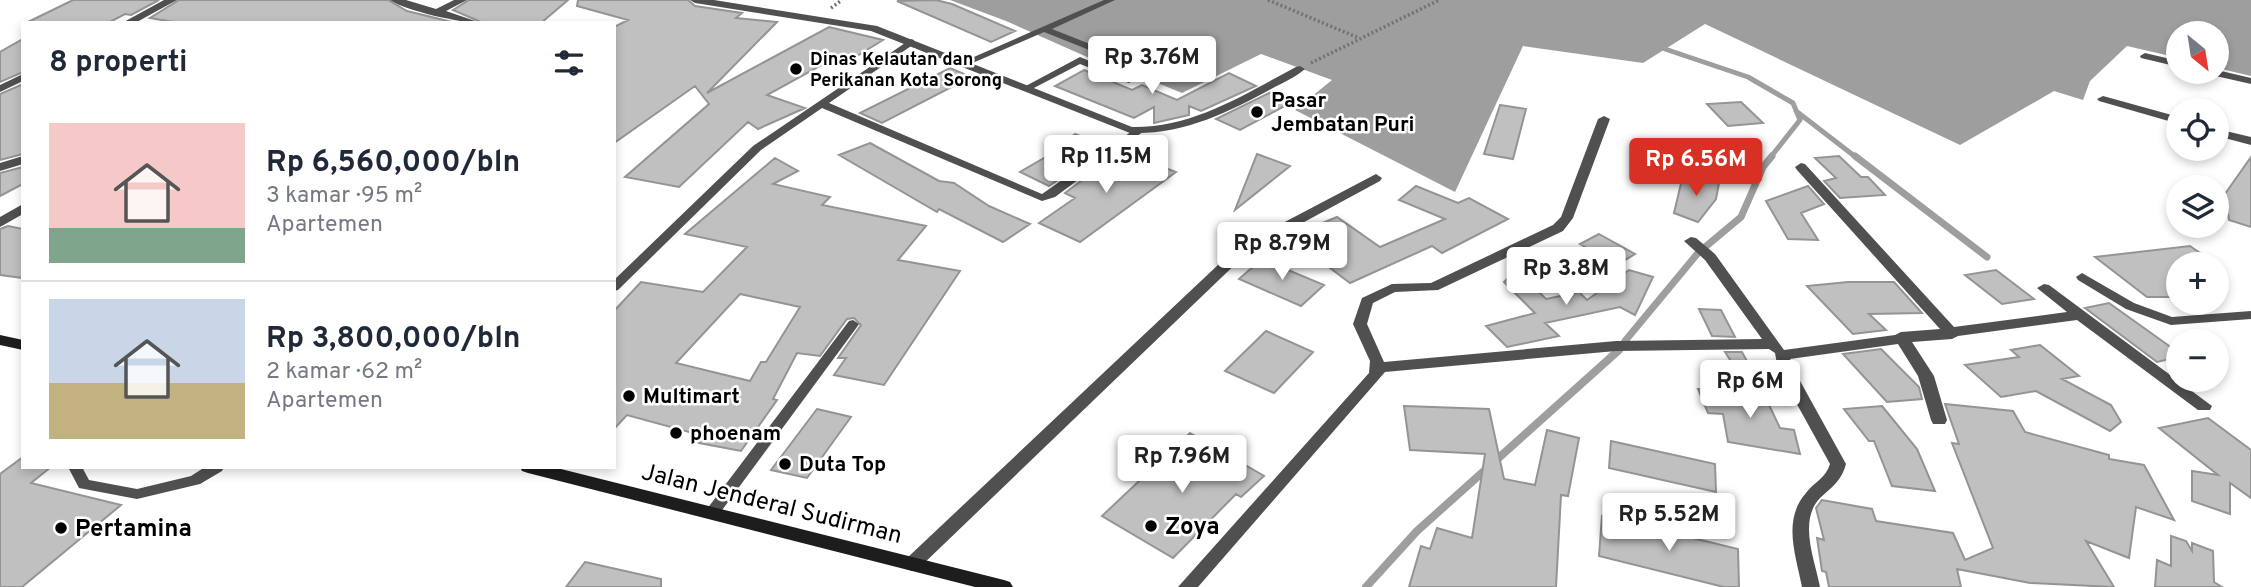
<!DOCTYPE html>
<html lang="id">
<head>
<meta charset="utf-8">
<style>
  body { margin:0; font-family:Overpass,sans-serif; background:#f6f6f7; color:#1f2937; height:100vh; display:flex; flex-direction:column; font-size:26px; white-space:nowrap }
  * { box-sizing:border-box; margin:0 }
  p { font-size:23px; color:#747a83 }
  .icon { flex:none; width:38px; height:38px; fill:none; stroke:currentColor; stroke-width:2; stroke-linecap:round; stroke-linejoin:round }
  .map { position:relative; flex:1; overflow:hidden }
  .sheet { position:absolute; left:21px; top:21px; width:595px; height:448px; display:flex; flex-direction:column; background:#fff; border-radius:0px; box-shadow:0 4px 10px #0003 }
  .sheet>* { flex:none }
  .needle { width:46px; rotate:150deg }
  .tools { position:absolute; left:2166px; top:21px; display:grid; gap:14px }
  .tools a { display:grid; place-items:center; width:63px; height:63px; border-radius:50%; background:#fff; box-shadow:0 4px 10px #0003; font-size:35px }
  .price { position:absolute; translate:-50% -60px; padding:0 16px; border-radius:7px; background:#fff; color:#222; font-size:23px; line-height:46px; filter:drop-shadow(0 2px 4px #0008) }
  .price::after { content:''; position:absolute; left:50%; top:42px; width:21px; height:16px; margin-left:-10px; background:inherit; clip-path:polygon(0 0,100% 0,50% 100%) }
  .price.active { background:#d93025; color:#fff }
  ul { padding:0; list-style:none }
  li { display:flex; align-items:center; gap:21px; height:175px; padding:0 28px }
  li+li { border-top:2px solid #e0e1e3 }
  li span { display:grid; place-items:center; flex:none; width:196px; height:140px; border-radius:0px; color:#555 }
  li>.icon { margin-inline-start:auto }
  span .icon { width:84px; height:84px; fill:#fffc; stroke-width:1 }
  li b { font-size:30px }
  h2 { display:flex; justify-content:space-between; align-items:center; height:84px; padding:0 28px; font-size:30px }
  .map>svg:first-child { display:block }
  .water { fill:#9e9e9e }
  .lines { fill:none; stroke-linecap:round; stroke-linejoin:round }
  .stream-far2 { stroke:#9e9e9e; stroke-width:5 }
  .stream-far1 { stroke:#9e9e9e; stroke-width:7 }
  .stream { stroke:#9e9e9e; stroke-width:8 }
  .building { fill:#c0c0c0; stroke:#949494; stroke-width:2; fill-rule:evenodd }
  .path { stroke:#727272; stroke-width:3.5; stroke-dasharray:2 2.5; stroke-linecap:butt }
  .service { fill:#505050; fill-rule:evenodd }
  .minor { fill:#505050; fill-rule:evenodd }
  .secondary { fill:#1d1d1d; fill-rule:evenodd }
  .poi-dot { fill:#000; stroke:#fff; stroke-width:2.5 }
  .labels { text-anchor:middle; stroke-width:5; stroke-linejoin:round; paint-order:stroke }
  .far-poi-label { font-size:18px; font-weight:bold; fill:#000; stroke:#fff; text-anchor:start }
  .poi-label { font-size:21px; font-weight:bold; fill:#000; stroke:#fff; text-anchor:start }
  .near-street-label { font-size:24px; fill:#000; stroke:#fff }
  .near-poi-label { font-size:24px; font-weight:bold; fill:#000; stroke:#fff; text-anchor:start }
</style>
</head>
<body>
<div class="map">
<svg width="2251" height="587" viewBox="0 0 2251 587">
  <rect width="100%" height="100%" fill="#fff"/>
  <path class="water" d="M950 0H2251V76L2217 68V33H2179V58L2127 46 2090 81 2083 100 2054 91 1960 145 1705 24 1643 63 1523 46 1455 192 1295 110 1332 80 1261 54 1182 93 1143 77 1139 80 1006 21Z"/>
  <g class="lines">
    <path class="stream-far2" d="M1665 49 1748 77 1793 103 1800 120 1770 158
      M1796 111 1857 158"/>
    <path class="stream-far1" d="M1855 156 1987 257
      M1625 341 1698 253 1741 217 1763 167 1772 156"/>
    <path class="stream" d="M1366 587 1417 531 1619 350"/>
  </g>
  <path class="building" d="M73 0H159L131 15 125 14 108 23H26Z
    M179 0H388L407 11 456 23H179L150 18Z
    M469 0H568L541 23H483L453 10Z
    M578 0H688L695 6 742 13 736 18 777 22 707 93 829 27 883 40 849 61 836 57 767 95 805 108 758 129 748 122 679 187 625 177 709 104 695 86 614 143V27L628 20 577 6Z
    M936 0 952 4 1015 31 991 42 897 1Z
    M23 39V72L0 82V52Z
    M950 68 971 77 882 123 860 113Z
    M1084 70 1132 90 1142 85 1177 100 1229 73 1256 86 1201 111 1189 106V115L1154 123V107L1134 118 1055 86Z
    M23 84V154L0 160V94Z
    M1271 92 1292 102 1240 130 1216 119Z
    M1741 102 1763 123 1728 126 1707 104Z
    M1500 105 1526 109 1513 159 1484 154Z
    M1075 134 1106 146 1049 186 1020 172 1056 151 1053 149Z
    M870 143 939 181 954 183 989 206 1030 224 1003 242 939 209 937 212 839 155Z
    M1121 151 1176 172 1080 242 1039 223 1075 198 1065 193Z
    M1257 154 1290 166 1235 210Z
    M1839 156 1861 177H1868L1885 195 1840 198 1824 181 1836 178 1815 158Z
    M2251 157V227L2229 220 2225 194Z
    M775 158 798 171 773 184 830 197 822 205 926 226 898 260 960 271 884 385 834 375 846 358H838L861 325 854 318 847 319 820 356 797 353 773 399 777 400 741 451 699 443 704 436 627 415 614 429V311L641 282 703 292 747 247 685 234ZM740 294 800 307 766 362H761L750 381 676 363Z
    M23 167V184L0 196V173Z
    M1683 175 1719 183 1716 199 1698 222 1674 213Z
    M1416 186 1458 203 1469 198 1508 219 1442 253 1432 246 1350 283 1289 237 1337 217 1380 247 1445 219 1399 200Z
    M1808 186 1824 204 1801 213 1818 240 1788 239 1766 201Z
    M8 226 23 229V278L0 275V229Z
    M1599 234 1635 254 1617 265 1580 244Z
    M2190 246 2216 264H2179V297H2147L2095 257Z
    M1262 259 1324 285 1301 306 1239 279Z
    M1516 270 1546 299 1579 292 1587 300 1629 270 1653 277 1635 315 1620 307 1545 323 1559 336 1507 347 1486 326 1535 313 1504 282Z
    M1996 270 2034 299 2002 304 1965 275Z
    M1848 282H1894L1922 313 1869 314 1886 330 1853 334 1807 286Z
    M2109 303 2179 353V357L2157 362 2085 308Z
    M1699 309 1721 310 1735 337 1712 336Z
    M1266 331 1313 352 1274 393 1225 371Z
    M2040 345 2079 376 2062 379 2111 405 2121 422 2110 431 2036 391 2001 397 1965 365 2019 357 2011 350Z
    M1881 349 1919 387 1922 399 1887 402 1843 354Z
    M1725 352H1742L1748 363 1736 369Z
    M1698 389 1763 392 1780 428 1794 430 1800 454 1728 442 1723 414 1708 413Z
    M1945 404 2013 411 2025 432 2109 455V459L2144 465 2174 520 2136 507 2129 558 2086 541 2114 587 2030 583 1957 569 1961 587H1829L1826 572 1822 571 1817 538 1824 540 1816 508 1822 500 1872 509 1876 521 1953 533 1965 560 1993 548 1952 443 1959 444Z
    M1404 406 1489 409 1504 479 1535 485 1547 430 1579 438 1568 496 1561 495 1556 587H1409L1421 546 1430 549 1437 528 1472 538 1485 454 1410 450Z
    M1882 406 1917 449 1935 491 1892 486 1874 441H1869L1844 409Z
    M817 409 851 417 807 478 771 470Z
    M2208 418 2251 450V498L2230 483V514L2192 501V471L2218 475 2159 428Z
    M1190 433 1264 476 1241 497 1236 494 1173 558 1102 516Z
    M1611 441 1715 464 1716 492 1609 468Z
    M23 457V467H51L31 483 121 505 22 587H0V474Z
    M1602 516 1738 549 1739 587H1724L1599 556Z
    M2171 536 2186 541 2192 551V543L2213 551 2214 582 2222 587H2155L2157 560 2171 566Z
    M585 562 661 579V587H566Z"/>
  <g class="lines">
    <path class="path" d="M1268 0 1359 38
      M831 8 842 0
      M1311 63 1439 0"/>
    <path class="service" d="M1104 0H1115L1052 29 1133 61V65H1127L1044 32 968 65H962L960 63Z
      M911 39 914 40V44L829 103 1042 194 1135 129 1139 128 1144 131 1055 197 1042 201 822 108 761 150 618 290 614 291V280L753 146Z
      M1080 57 1134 80 1129 83 1126 82 1080 64 1030 90 1027 91 1022 88Z
      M2082 273 2134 303 2172 317 2251 311V319L2171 325 2126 309 2078 280 2076 277Z
      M853 320 859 324 857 327 717 517 712 519 707 517 705 513 707 509 849 321Z
      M68 467H82L89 480 137 489 191 476 205 467H224L222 471 200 484 137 499 79 488Z"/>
    <path class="minor" d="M164 0H177L135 23H122Z
      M390 0H406L436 9 454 0H467L446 11 481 23C461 23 406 11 390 0Z
      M690 0H714L877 26 1132 127C1193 128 1243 95 1296 67L1300 66 1305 69C1296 77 1284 82 1273 88 1227 113 1183 135 1130 133L871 31 695 3Z
      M2145 53 2179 61V67L2141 58 2140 56Z
      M2217 70 2251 78V84L2207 74 2206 72Z
      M23 74V81L0 92V85Z
      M2103 96 2179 117V124L2099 101 2097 99Z
      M1604 116 1610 119 1573 218 1563 231 1438 290 1395 292 1373 303 1367 324 1384 362 1616 341 1762 339 1705 260 1684 241 1691 237 1696 238 1715 254 1784 350 1895 335 1901 332 1940 329 1797 170 1795 167 1801 163 1805 164 1954 327 2067 312 2037 288 2044 284 2049 285 2212 406 2210 410H2198L2077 320 1958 336 1952 339 1912 342 1934 376 1947 420 1945 424H1933L1931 420 1918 376 1898 344 1790 359 1794 370 1846 464C1842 480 1832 487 1820 498 1798 521 1815 560 1820 587H1802C1796 556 1782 520 1806 493 1814 482 1826 478 1830 464L1778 370 1775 353 1769 349 1616 351 1385 372 1198 587H1178L1369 373 1370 361 1353 324 1362 298 1392 284 1431 283 1553 225 1561 217 1598 119Z
      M2217 129 2251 137V145L2217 136Z
      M23 156V164L0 171V163Z
      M1376 174 1382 178 1380 181 1247 253 918 569 912 571 906 569 903 564 906 559 1237 247Z
      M23 204V214L0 227V217Z"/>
    <path class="secondary" d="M0 335 23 340V350L0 345Z
      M520 467H553L1004 580 1010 582 1013 587H975L528 473 522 471Z"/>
  </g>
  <g class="poi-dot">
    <circle cx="796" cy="69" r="7"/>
    <circle cx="1257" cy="112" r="7"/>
    <circle cx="629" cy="396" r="7"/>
    <circle cx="676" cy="433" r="7"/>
    <circle cx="785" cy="464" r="7"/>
    <circle cx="1151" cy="526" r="7"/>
    <circle cx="61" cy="528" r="7"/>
  </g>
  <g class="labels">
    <g class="far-poi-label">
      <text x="810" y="65">Dinas Kelautan dan<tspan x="810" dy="21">Perikanan Kota Sorong</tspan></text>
    </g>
    <g class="poi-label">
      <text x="1271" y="107">Pasar<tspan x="1271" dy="24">Jembatan Puri</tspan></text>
      <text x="643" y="403">Multimart</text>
      <text x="690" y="440">phoenam</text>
      <text x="799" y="471">Duta Top</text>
    </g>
    <g class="near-street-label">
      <text transform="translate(772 503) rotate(14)" y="8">Jalan Jenderal Sudirman</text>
    </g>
    <g class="near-poi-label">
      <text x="1165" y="534">Zoya</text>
      <text x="75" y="536">Pertamina</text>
    </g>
  </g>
</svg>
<div class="tools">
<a><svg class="needle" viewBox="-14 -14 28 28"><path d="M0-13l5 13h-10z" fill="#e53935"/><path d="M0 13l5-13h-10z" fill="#747a83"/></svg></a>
<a><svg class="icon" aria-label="locate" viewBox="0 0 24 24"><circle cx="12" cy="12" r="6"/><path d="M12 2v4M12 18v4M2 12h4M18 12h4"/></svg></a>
<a><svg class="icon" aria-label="layers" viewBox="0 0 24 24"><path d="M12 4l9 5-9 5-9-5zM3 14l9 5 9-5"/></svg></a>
<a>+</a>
<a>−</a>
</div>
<b class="price" style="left:1152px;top:96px">Rp 3.76M</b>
<b class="price" style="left:1106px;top:195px">Rp 11.5M</b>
<b class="price active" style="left:1696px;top:198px">Rp 6.56M</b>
<b class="price" style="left:1282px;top:282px">Rp 8.79M</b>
<b class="price" style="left:1566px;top:307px">Rp 3.8M</b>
<b class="price" style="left:1750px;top:420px">Rp 6M</b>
<b class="price" style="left:1182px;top:495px">Rp 7.96M</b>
<b class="price" style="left:1669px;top:553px">Rp 5.52M</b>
<section class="sheet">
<h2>8 properti<svg class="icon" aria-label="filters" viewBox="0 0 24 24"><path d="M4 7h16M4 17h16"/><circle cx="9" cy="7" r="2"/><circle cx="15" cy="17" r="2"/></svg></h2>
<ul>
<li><span style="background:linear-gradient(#f6c9c9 75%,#7fa58c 0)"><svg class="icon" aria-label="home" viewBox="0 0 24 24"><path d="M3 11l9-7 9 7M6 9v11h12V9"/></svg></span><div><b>Rp 6,560,000/bln</b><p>3 kamar · 95 m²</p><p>Apartemen</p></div></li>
<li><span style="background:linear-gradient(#c9d6e8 60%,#c2b280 0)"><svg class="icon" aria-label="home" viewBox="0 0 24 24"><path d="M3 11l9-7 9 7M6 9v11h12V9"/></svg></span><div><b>Rp 3,800,000/bln</b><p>2 kamar · 62 m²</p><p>Apartemen</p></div></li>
</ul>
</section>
</div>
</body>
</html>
